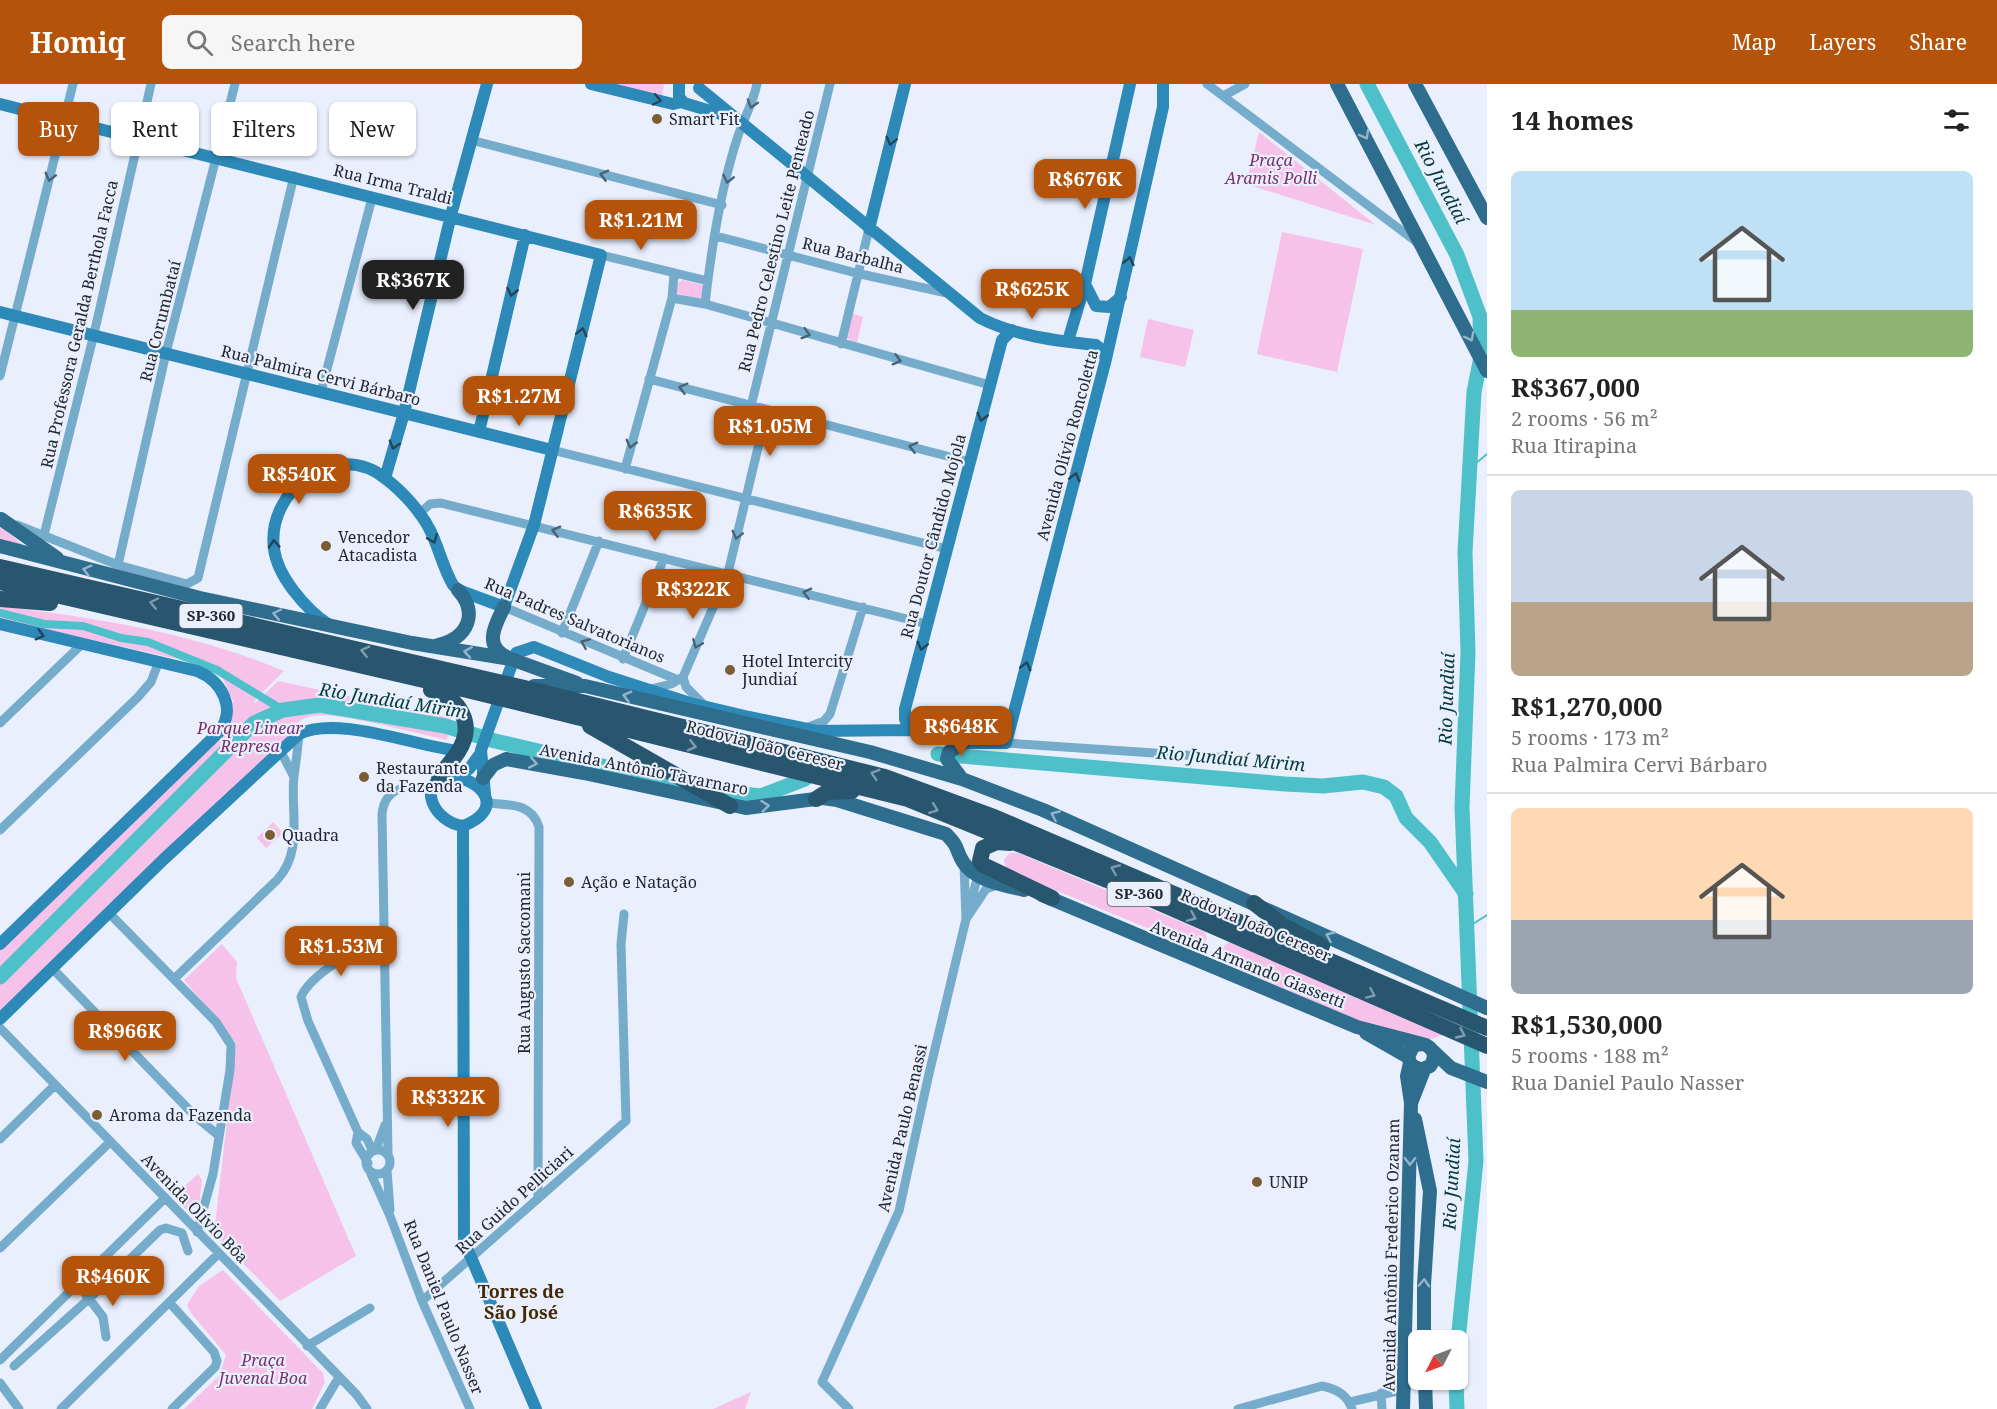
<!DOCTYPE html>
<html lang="en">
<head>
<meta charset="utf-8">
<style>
  body { margin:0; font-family:"Noto Serif",serif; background:#f6f6f6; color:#222; height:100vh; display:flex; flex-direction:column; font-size:22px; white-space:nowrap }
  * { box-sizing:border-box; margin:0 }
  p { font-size:20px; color:#767676 }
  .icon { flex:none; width:33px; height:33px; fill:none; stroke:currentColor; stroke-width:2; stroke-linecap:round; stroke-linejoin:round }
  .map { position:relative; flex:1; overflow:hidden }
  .drawer { display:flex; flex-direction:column; background:#fff; width:510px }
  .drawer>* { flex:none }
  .guide { position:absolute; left:18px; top:18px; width:570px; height:54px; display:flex; gap:12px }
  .needle { width:39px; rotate:228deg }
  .buttons { position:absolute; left:1408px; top:1246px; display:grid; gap:12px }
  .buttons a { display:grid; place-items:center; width:60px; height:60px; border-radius:9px; background:#fff; box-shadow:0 2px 4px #0004; font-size:30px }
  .price { position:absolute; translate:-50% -51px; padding:0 14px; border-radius:12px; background:#b45309; color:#fff; font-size:20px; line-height:39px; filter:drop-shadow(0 2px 3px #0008) }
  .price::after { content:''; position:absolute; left:50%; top:36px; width:18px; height:14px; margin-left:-9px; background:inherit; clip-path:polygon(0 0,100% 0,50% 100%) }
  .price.active { background:#222; color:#fff }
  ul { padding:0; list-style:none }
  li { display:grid; align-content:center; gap:12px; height:318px; padding:0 24px }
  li+li { border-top:2px solid #e0e0e0 }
  li span { display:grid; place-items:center; height:186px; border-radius:9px; color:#555 }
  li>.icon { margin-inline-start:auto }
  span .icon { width:108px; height:108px; fill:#fffc; stroke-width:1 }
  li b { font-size:26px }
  h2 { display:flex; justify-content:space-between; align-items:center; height:72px; padding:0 24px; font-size:26px }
  .chip { padding:0 21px; border-radius:9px; background:#fff; box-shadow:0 2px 4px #0004; font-size:21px; line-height:54px }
  .chip.active { background:#b45309; color:#fff }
  header { display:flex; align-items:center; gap:36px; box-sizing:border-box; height:84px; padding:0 30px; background:#b45309; color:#fff }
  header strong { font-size:28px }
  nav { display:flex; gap:33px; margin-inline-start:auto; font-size:21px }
  .search { width:420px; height:54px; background:#f6f6f6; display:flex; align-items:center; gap:15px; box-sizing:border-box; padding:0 21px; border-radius:9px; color:#767676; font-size:22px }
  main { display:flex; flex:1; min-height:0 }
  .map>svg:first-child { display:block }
  .green { fill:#f6c2ea }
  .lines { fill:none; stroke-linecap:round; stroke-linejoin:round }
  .stream { stroke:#4ec0c9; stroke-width:2 }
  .canal { stroke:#4ec0c9; stroke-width:8 }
  .river { stroke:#4ec0c9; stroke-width:15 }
  .street { stroke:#76accb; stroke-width:9 }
  .secondary { stroke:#2c89b8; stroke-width:12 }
  .primary { stroke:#2f6d8e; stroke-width:14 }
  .highway { stroke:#28566f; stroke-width:16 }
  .oneway { stroke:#254457 }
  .oneway2 { stroke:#486275 }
  .oneway3 { stroke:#95b4cb }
  .oneway4 { stroke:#7f9baf }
  .poi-dot { fill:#7c5d32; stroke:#e9effd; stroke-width:2 }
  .labels { text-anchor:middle; stroke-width:4.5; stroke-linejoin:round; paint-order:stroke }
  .shield { fill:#e9effd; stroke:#5e626c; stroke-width:1.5 }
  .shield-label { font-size:15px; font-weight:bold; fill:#22262e }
  .poi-label { font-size:16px; fill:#22262e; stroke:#e9effd; text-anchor:start }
  .park-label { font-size:16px; font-style:italic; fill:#7a2e6d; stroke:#e9effd }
  .street-label { font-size:16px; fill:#22262e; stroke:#e9effd }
  .water-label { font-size:18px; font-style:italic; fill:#01393d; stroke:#e9effd }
  .neighbourhood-label { font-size:18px; font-weight:bold; fill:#412a05; stroke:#e9effd }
</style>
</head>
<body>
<header>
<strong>Homiq</strong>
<div class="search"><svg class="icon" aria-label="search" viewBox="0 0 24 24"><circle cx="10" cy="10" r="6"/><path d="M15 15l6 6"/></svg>Search here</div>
<nav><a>Map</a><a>Layers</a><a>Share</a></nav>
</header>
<main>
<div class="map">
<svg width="1487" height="1325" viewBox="0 0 1487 1325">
  <rect width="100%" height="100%" fill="#e9effd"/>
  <path class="green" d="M612 0H664L662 13Z
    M1259 48 1376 141 1246 100Z
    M1282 148 1363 165 1337 288 1257 270Z
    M682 196 703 201 701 217 677 209V199Z
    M851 229 863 233 857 259 845 253Z
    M1148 235 1194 246 1185 283 1140 273Z
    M0 443 2 444 35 471 0 461Z
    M0 522C97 534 194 549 284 587L254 617 255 619 278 597 451 634 447 656C417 650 338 627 312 632 302 634 292 642 284 649L289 654 0 931V863L227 638 233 617 222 593 191 578 0 535Z
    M273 738 283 749 266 764 257 754Z
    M1010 769H1018L1205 848 1207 855 1198 865 1011 788 1005 782 1004 775Z
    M1229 858 1448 949 1432 955 1362 938 1227 880 1220 873 1223 863Z
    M222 860 237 878 236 894 356 1172 280 1217 214 1150 236 959 184 896Z
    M198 1090 202 1096 199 1121 188 1127 173 1112Z
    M223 1186 323 1289 325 1298 312 1325H184L219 1292 226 1271 191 1229 187 1221 199 1202Z
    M751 1308 745 1325H713Z"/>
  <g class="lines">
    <path class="stream" d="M1469 385 1487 370
      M1465 845 1487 831"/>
    <path class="canal" d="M0 529 44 540 83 542 121 554 148 558 217 586 283 626"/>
    <path class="river" d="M1367 0 1457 171 1480 233 1481 273 1474 308 1465 468 1468 568 1462 723 1476 1077 1458 1257
      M938 670 1285 700 1323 702 1363 698 1384 703 1396 712 1406 734 1430 758 1466 810
      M0 893 254 639 283 626 320 621 445 642 495 657 705 706 761 712 805 695
      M1456 1296 1457 1325"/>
    <path class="street" d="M1207 0 1418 159
      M1225 11 1245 0
      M471 56 722 121
      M716 152 856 189 947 209
      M601 171 708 197
      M672 214 705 220 990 301
      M705 220C711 167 721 103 738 52 744 34 753 19 757 0
      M841 260 869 145
      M0 292 73 0
      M649 295 970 378
      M321 308 372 114
      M751 322 830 0
      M552 366 947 465
      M625 385 672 214 674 190
      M420 429 430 420 441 419 927 540
      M17 441 118 481 187 500 198 494 294 92
      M44 451 94 250 151 0
      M118 481 166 269 235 0
      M504 523 678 596
      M562 549 599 457
      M623 575 664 474
      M683 593 686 603 704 621
      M651 605 671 600 683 593 728 489 767 326
      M0 639 81 561
      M806 644 824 637 830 630 863 523
      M1006 659 1229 674
      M280 666 293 691
      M488 719C509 721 532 719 539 743L538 1114
      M0 746 138 613 151 598 159 577
      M964 780 966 835
      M969 824 979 788
      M109 829 216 938 231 961 230 986 213 1090 197 1148
      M52 884 195 1032 218 1051
      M174 895 277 796C304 767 290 728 294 692 296 678 298 664 299 650
      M0 944 356 1310 367 1325
      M358 1048 356 1059 368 1079
      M0 1055 55 1001
      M376 1065 385 1041
      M366 1078a12 12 0 1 1 24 0a12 12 0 1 1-24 0Z
      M372 1066 367 1055 358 1048 308 937 301 913C310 891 360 861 383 855
      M388 1069 382 730C385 702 408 701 432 704
      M387 1086 390 1126
      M371 1090 390 1132 422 1217 470 1325
      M0 1164 110 1058
      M108 1196 131 1198 153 1179
      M78 1200 103 1233 106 1253
      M422 1217 626 1037 621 860 624 830
      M169 1218 214 1268 217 1277 215 1283 172 1325
      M307 1262 370 1224
      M0 1276 165 1114
      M14 1282 91 1213 160 1146 166 1144 182 1149 188 1167
      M0 1299 19 1325
      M1381 1309 1382 1325
      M1350 1318 1406 1305
      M61 1325 218 1170
      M320 1325 339 1293
      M849 1325 822 1298 899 1127 928 994 966 835 986 805 1000 800
      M1238 1325 1322 1302C1336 1305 1347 1310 1352 1325"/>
    <path class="secondary" d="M591 0 673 20 682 18
      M679 0V13L684 19 734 34
      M699 4 980 234C1015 252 1057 257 1096 261L1102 266 1106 275
      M0 20 601 171 534 441 504 523 458 506 453 501C443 484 439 464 430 446 421 428 403 408 386 395 336 354 266 406 274 465 276 480 284 494 293 506 303 519 314 531 328 540
      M869 145 905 0
      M1085 200 1096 222 1109 223 1121 213
      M0 228 552 366
      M1012 246 1002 256 905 625V635L909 646 963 659H1006L1106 275 1163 23V0
      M1068 257 1085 200 1130 0
      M479 348 525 151
      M385 394 404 329 451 131 487 0
      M0 540 197 587C222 597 237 625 219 648L0 860
      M450 692C485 696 505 726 463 742 435 739 414 699 450 692Z
      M458 693 469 685 480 670
      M485 710 481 666 516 569 534 563 609 593 690 619 749 633 817 647 909 646
      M463 742 464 1157 536 1325
      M0 935 164 775 299 650C337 631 415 662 459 667"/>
    <path class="primary" d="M1337 0 1487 287
      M1415 0 1487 134
      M1 435 57 474
      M0 462 200 514 412 559 511 575 577 599
      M504 523C495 541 483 562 507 573
      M438 561C468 554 479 529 458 506
      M534 602H585L870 668 962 695 1043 726 1487 924
      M483 694 493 681 506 675 584 689 746 724 823 714 837 716 946 750C960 764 955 765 963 778 975 797 1004 801 1024 806
      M962 695 947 675 949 668 963 659
      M1042 811 1357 943 1426 961C1435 966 1436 974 1430 982L1421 986 1411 981 1408 973 1413 962 1421 960
      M1366 949 1408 973
      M1433 967 1451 984 1487 998
      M1411 1019 1424 986
      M1415 1035 1430 1107 1424 1201V1257
      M1425 1296 1426 1325
      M1403 1325 1411 1019 1407 992 1410 979"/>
    <path class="highway" d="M0 483 533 606 885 693 994 733 1487 944
      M0 498 467 606 908 715 1107 796 1487 962
      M0 515 50 519
      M431 606C460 614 476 640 458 668 452 677 444 685 439 695
      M590 642 730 722
      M816 715 827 708 852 707
      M1010 759 997 758 983 764 980 777 983 781 1052 814
      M1254 819 1282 841 1322 862"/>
  </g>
  <defs><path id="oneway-chevron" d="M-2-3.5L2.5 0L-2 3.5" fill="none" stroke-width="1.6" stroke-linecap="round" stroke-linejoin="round" transform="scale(1.5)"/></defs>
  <g class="oneway">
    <use href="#oneway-chevron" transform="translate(657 16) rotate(12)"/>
    <use href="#oneway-chevron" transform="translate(891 57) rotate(104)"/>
    <use href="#oneway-chevron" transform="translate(1129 177) rotate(-77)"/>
    <use href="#oneway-chevron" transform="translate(512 208) rotate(103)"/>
    <use href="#oneway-chevron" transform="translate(582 248) rotate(-76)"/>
    <use href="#oneway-chevron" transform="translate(982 333) rotate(105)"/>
    <use href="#oneway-chevron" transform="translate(394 361) rotate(107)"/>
    <use href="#oneway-chevron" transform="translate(1075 393) rotate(-76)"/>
    <use href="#oneway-chevron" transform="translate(433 455) rotate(68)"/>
    <use href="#oneway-chevron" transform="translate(274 460) rotate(-94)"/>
    <use href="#oneway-chevron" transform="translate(40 551) rotate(15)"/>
    <use href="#oneway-chevron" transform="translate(922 562) rotate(104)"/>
    <use href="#oneway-chevron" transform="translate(1026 582) rotate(-75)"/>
  </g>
  <g class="oneway2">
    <use href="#oneway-chevron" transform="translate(752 20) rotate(107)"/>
    <use href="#oneway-chevron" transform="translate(604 91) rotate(-166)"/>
    <use href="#oneway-chevron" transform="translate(50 93) rotate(104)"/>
    <use href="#oneway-chevron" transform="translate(728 95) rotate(103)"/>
    <use href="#oneway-chevron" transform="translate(806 250) rotate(17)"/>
    <use href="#oneway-chevron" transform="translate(897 276) rotate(15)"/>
    <use href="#oneway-chevron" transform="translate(683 304) rotate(-165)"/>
    <use href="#oneway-chevron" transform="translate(631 360) rotate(105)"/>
    <use href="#oneway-chevron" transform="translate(913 363) rotate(-166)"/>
    <use href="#oneway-chevron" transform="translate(556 447) rotate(-166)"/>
    <use href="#oneway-chevron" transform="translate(737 451) rotate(104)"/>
    <use href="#oneway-chevron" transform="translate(807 509) rotate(-166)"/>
    <use href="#oneway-chevron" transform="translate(585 559) rotate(-157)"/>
    <use href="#oneway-chevron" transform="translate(697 560) rotate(113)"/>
  </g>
  <g class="oneway3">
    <use href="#oneway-chevron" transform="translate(1365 51) rotate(61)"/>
    <use href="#oneway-chevron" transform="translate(1470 253) rotate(63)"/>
    <use href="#oneway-chevron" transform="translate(87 486) rotate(-165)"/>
    <use href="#oneway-chevron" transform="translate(277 530) rotate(-168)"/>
    <use href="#oneway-chevron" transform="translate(468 568) rotate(-171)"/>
    <use href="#oneway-chevron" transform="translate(627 612) rotate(-166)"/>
    <use href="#oneway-chevron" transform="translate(533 679) rotate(11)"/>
    <use href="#oneway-chevron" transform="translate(765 722) rotate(-6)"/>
    <use href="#oneway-chevron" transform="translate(1055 731) rotate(-156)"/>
    <use href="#oneway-chevron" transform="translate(1330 852) rotate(-156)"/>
    <use href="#oneway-chevron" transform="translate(1410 1077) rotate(91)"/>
    <use href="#oneway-chevron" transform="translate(1424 1199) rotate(-87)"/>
  </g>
  <g class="oneway4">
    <use href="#oneway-chevron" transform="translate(154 519) rotate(-168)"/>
    <use href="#oneway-chevron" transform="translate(365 567) rotate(-167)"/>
    <use href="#oneway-chevron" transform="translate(692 662) rotate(14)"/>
    <use href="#oneway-chevron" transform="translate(875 690) rotate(-163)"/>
    <use href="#oneway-chevron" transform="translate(934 725) rotate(21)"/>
    <use href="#oneway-chevron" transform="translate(1115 785) rotate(-157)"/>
    <use href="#oneway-chevron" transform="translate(1192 833) rotate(23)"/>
    <use href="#oneway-chevron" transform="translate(1371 910) rotate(24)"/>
    <use href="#oneway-chevron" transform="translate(1461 950) rotate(25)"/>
  </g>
  <g class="poi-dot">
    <circle cx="657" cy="35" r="6"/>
    <circle cx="326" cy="462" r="6"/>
    <circle cx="730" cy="586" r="6"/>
    <circle cx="364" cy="693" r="6"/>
    <circle cx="270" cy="751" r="6"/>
    <circle cx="569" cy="798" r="6"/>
    <circle cx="97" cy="1031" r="6"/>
    <circle cx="1257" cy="1098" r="6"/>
  </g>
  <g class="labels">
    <g class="shield">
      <rect x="179.5" y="520" width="63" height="24" rx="4.5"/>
      <rect x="1107.5" y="798" width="63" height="24" rx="4.5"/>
    </g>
    <g class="shield-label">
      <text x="211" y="537">SP-360</text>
      <text x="1139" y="815">SP-360</text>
    </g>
    <g class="poi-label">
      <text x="669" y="41">Smart Fit</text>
      <text x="338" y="459">Vencedor<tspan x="338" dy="18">Atacadista</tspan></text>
      <text x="742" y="583">Hotel Intercity<tspan x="742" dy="18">Jundiaí</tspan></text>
      <text x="376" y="690">Restaurante<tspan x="376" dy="18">da Fazenda</tspan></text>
      <text x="282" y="757">Quadra</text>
      <text x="581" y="804">Ação e Natação</text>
      <text x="109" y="1037">Aroma da Fazenda</text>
      <text x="1269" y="1104">UNIP</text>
    </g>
    <g class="park-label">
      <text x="1271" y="82">Praça<tspan x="1271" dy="18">Aramis Polli</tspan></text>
      <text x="250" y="650">Parque Linear<tspan x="250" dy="18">Represa</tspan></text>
      <text x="263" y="1282">Praça<tspan x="263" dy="18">Juvenal Boa</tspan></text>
    </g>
    <g class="street-label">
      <text transform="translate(393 100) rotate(14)" y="6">Rua Irma Traldi</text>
      <text transform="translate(776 157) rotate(-76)" y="6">Rua Pedro Celestino Leite Penteado</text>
      <text transform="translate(853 171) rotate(14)" y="6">Rua Barbalha</text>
      <text transform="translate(160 237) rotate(-76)" y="6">Rua Corumbataí</text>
      <text transform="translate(79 240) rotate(-77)" y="6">Rua Professora Geralda Berthola Facca</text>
      <text transform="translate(321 291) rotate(14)" y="6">Rua Palmira Cervi Bárbaro</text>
      <text transform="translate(1067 361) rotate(-75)" y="6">Avenida Olívio Roncoletta</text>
      <text transform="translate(933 452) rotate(-75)" y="6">Rua Doutor Cândido Mojola</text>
      <text transform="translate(575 536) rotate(23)" y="6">Rua Padres Salvatorianos</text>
      <text transform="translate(765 661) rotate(14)" y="6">Rodovia João Cereser</text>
      <text transform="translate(644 685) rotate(11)" y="6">Avenida Antônio Tavarnaro</text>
      <text transform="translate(1256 841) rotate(23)" y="6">Rodovia João Cereser</text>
      <text transform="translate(524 879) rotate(-90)" y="6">Rua Augusto Saccomani</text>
      <text transform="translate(1248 880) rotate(22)" y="6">Avenida Armando Giassetti</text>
      <text transform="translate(902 1044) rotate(-77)" y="6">Avenida Paulo Benassi</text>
      <text transform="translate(514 1116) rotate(-42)" y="6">Rua Guido Pelliciari</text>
      <text transform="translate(195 1124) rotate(46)" y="6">Avenida Olívio Bôa</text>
      <text transform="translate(1391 1171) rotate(-89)" y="6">Avenida Antônio Frederico Ozanam</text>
      <text transform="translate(444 1223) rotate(68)" y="6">Rua Daniel Paulo Nasser</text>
    </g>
    <g class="water-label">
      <text transform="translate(1441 98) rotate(62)" y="6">Rio Jundiaí</text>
      <text transform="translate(1447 615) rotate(-88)" y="6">Rio Jundiaí</text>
      <text transform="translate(393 617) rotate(9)" y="6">Rio Jundiaí Mirim</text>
      <text transform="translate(1231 675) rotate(5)" y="6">Rio Jundiaí Mirim</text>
      <text transform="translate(1452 1100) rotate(-87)" y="6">Rio Jundiaí</text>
    </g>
    <g class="neighbourhood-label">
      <text x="521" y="1214">Torres de<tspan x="521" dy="21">São José</tspan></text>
    </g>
  </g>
</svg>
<div class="buttons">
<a><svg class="needle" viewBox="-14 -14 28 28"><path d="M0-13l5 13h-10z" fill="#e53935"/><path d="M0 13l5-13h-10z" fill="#767676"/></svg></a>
</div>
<b class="price" style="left:1085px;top:126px">R$676K</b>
<b class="price" style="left:641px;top:167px">R$1.21M</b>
<b class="price active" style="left:413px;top:227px">R$367K</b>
<b class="price" style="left:1032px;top:236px">R$625K</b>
<b class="price" style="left:519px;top:343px">R$1.27M</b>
<b class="price" style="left:770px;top:373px">R$1.05M</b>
<b class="price" style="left:299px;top:421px">R$540K</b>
<b class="price" style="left:655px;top:458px">R$635K</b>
<b class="price" style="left:693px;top:536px">R$322K</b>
<b class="price" style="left:961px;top:673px">R$648K</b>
<b class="price" style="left:341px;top:893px">R$1.53M</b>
<b class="price" style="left:125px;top:978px">R$966K</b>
<b class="price" style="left:448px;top:1044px">R$332K</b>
<b class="price" style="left:113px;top:1223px">R$460K</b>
<div class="guide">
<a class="chip active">Buy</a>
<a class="chip">Rent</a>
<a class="chip">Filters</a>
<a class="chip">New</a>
</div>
</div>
<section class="drawer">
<h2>14 homes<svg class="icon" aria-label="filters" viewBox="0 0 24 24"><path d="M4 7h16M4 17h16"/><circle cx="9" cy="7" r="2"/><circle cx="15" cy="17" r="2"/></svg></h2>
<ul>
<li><span style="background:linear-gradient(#bfe0f5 75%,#8fb573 0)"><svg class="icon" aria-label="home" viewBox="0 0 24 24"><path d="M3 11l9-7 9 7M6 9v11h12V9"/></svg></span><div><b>R$367,000</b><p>2 rooms · 56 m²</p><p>Rua Itirapina</p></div></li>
<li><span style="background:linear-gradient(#c9d6e8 60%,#b9a48a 0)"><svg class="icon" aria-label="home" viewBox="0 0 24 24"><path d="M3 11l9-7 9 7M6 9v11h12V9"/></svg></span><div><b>R$1,270,000</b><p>5 rooms · 173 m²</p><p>Rua Palmira Cervi Bárbaro</p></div></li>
<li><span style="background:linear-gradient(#ffd9b3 60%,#9aa5b1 0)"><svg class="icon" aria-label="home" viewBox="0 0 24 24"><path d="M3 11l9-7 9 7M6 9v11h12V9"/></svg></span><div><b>R$1,530,000</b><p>5 rooms · 188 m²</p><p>Rua Daniel Paulo Nasser</p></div></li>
</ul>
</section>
</main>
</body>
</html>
